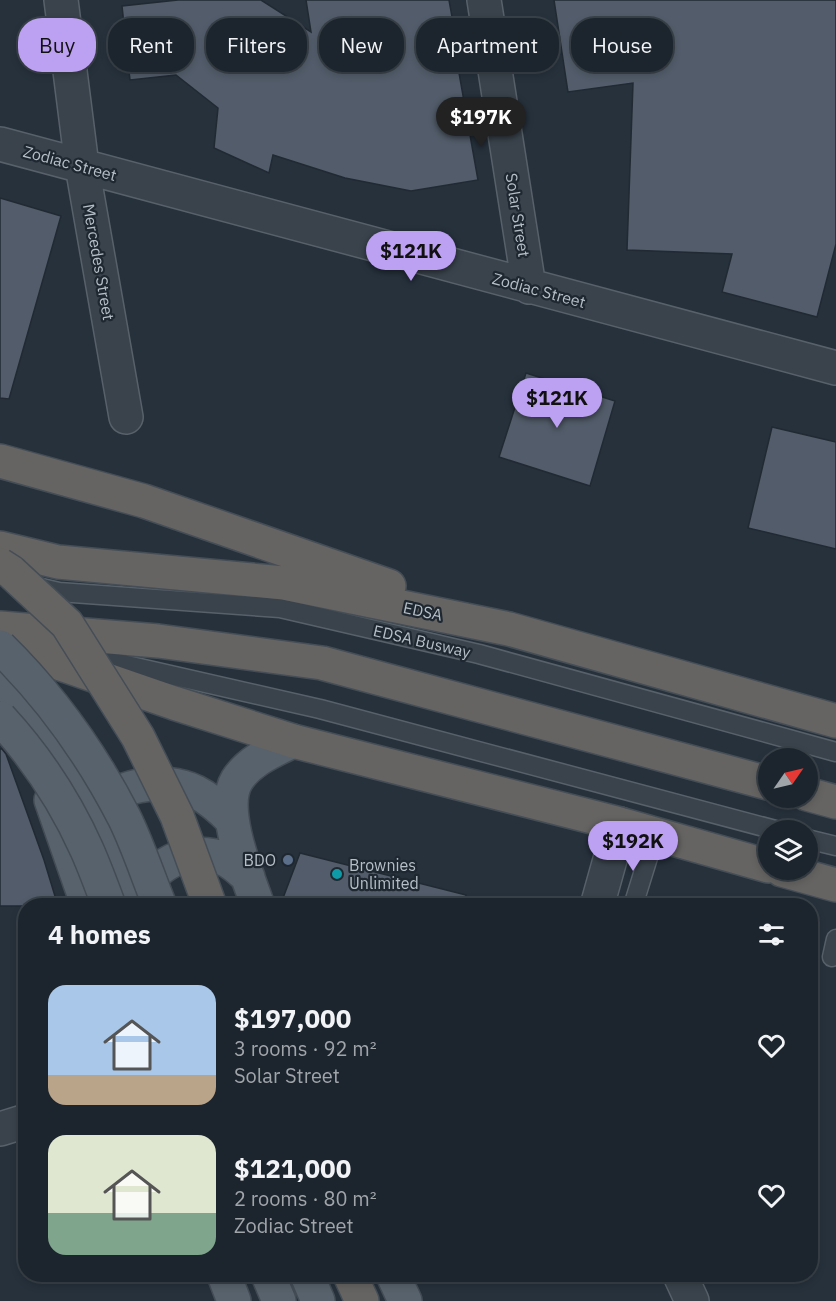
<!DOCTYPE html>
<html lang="en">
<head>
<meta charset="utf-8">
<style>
  body { margin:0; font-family:"IBM Plex Sans",sans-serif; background:#293139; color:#f1f3f6; height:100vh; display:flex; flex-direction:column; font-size:22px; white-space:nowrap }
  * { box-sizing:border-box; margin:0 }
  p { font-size:20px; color:#a0a5aa }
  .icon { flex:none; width:33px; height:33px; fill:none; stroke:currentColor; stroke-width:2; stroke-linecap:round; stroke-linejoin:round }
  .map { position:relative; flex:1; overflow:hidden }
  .drawer { position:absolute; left:18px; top:898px; width:800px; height:384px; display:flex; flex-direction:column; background:#1c252d; border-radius:24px; box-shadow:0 3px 9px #0003,0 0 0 2px #3a4249 }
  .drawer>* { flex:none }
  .hud { position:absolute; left:18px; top:18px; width:801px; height:54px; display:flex; gap:12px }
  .needle { width:39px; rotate:56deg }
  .buttons { position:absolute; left:758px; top:748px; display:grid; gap:12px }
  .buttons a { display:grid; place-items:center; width:60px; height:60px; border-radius:50%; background:#1c252d; box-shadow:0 3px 9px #0003,0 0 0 2px #3a4249; font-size:30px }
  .price { position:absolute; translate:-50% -51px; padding:0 14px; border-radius:21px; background:#bca0f2; color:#111; font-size:20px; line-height:39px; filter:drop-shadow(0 2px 3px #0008) }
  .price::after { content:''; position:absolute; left:50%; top:36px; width:18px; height:14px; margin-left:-9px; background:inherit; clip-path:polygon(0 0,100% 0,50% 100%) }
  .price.selected { background:#222; color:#fff }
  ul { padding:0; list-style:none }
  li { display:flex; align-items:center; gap:18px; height:150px; padding:0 30px }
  li span { display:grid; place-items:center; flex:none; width:168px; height:120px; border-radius:18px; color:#555 }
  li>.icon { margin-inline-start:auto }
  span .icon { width:72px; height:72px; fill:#fffc; stroke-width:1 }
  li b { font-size:26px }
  h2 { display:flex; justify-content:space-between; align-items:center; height:72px; padding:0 30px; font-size:26px }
  .chip { padding:0 21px; border-radius:24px; background:#1c252d; box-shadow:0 3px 9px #0003,0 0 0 2px #3a4249; font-size:21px; line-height:54px }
  .chip.selected { background:#bca0f2; color:#111 }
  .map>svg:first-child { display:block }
  .building { fill:#525c6a; stroke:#212a33; stroke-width:1.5 }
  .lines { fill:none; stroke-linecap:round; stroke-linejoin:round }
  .service-casing { stroke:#58616a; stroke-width:21 }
  .minor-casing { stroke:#58616a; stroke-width:36 }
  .primary-casing { stroke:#434c55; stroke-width:36 }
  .trunk-casing { stroke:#454e57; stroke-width:36 }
  .service { stroke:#3a434c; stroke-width:18 }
  .minor { stroke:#3a434c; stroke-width:33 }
  .primary { stroke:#58626c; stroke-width:33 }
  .trunk { stroke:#656462; stroke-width:33 }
  .primary-bridge-casing { stroke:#434c55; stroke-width:36; stroke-linecap:butt }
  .trunk-bridge-casing { stroke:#454e57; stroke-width:36; stroke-linecap:butt }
  .primary-bridge { stroke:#58626c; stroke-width:33 }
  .trunk-bridge { stroke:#656462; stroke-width:33 }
  .service-dot { fill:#5c6f8a; stroke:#1f2831; stroke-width:2 }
  .culture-dot { fill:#0f9aa8; stroke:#1f2831; stroke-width:2 }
  .labels { text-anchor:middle; stroke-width:4.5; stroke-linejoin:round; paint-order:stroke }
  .street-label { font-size:16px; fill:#b6bec7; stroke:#1f2831 }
  .poi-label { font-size:16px; fill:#b6bec7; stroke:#1f2831; text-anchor:end }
</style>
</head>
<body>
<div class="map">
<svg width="836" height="1301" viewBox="0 0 836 1301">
  <rect width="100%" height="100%" fill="#26313c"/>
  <path class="building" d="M178 0H261L311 32 306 0H449L459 55 456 56 478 180 411 191 345 178 273 155 269 173 214 148 218 108 176 75 130 80 122 6Z
    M554 0H836V244L817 317 722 292 732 254 627 250 633 83 568 92Z
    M0 198 61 216 9 399 0 398Z
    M526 373 615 401 590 486 499 457Z
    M772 427 836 442V549L748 528Z
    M0 749H2L6 754 44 860 58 906H0Z
    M300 853 466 895 464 906H280Z"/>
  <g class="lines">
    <defs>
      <path id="service" d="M33 586 59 592 280 608 479 654 836 752
        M87 656 320 709 779 831
        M807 839 836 846
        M633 906 655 835
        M832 957 836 939"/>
      <path id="minor" d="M61 0 82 166 126 417
        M484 0 529 287
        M0 144 836 368
        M597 906 620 824
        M0 1129 26 1121
        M680 1275 692 1301"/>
      <path id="primary" d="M0 676C26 706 53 737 73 771 98 814 115 860 133 906
        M51 800 88 906
        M90 815C112 784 163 776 196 792 210 799 221 809 232 820
        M138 902C149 865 189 843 226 860 234 864 241 871 248 877
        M258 906C248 877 219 809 237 780 250 760 273 751 293 741
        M224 1275 234 1301
        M268 1275 279 1301
        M307 1275 318 1301
        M393 1275 405 1301"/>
      <path id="trunk" d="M0 461 144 501 389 586
        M0 548 58 562 284 583 509 629 836 721
        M0 628 158 641 322 663 768 783
        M0 643 174 703 293 741 620 824 768 866
        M807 794 836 802
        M782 870 836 885
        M350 1275 362 1301"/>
    </defs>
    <use href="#service" class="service-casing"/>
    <use href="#minor" class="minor-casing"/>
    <use href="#primary" class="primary-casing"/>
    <use href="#trunk" class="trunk-casing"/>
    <use href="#service" class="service"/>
    <use href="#minor" class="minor"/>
    <use href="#primary" class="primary"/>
    <use href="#trunk" class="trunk"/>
    <defs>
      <path id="primary-bridge" d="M0 647C50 696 92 755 124 817 138 845 148 877 160 906
        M0 718C35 756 66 803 87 850 95 868 102 887 109 906"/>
      <path id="trunk-bridge" d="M0 565 11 572 67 624 138 737 177 816 210 906"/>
    </defs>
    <use href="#primary-bridge" class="primary-bridge-casing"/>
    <use href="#trunk-bridge" class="trunk-bridge-casing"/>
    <use href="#primary-bridge" class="primary-bridge"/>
    <use href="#trunk-bridge" class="trunk-bridge"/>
  </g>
  <circle class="service-dot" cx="288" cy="860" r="6"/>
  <circle class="culture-dot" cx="337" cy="874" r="6"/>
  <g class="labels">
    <g class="street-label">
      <text transform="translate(70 163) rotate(15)" y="6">Zodiac Street</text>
      <text transform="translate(518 215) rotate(81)" y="6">Solar Street</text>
      <text transform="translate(99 262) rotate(80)" y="6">Mercedes Street</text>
      <text transform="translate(539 290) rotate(15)" y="6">Zodiac Street</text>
      <text transform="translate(423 611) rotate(12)" y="6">EDSA</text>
      <text transform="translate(422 641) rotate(13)" y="6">EDSA Busway</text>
    </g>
    <g class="poi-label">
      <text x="276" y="866">BDO</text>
      <text x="349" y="871" text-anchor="start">Brownies<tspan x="349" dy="18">Unlimited</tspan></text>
    </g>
  </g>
</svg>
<div class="buttons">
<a><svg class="needle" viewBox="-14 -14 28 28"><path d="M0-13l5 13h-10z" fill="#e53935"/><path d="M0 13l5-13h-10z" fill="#a0a5aa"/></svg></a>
<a><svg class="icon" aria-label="layers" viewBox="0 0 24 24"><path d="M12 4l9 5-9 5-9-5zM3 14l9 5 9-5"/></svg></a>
</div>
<b class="price selected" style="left:481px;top:148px">$197K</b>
<b class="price" style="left:411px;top:282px">$121K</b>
<b class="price" style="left:557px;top:429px">$121K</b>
<b class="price" style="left:633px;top:872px">$192K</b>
<div class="hud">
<a class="chip selected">Buy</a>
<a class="chip">Rent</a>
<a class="chip">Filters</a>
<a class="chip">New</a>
<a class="chip">Apartment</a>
<a class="chip">House</a>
</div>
<section class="drawer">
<h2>4 homes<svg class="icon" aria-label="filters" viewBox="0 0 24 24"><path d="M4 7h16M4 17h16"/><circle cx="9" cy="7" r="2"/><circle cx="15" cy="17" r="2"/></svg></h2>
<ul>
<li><span style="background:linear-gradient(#a9c7e8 75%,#b9a48a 0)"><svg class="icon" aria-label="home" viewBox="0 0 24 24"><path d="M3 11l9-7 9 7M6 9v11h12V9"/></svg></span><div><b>$197,000</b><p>3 rooms · 92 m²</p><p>Solar Street</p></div><svg class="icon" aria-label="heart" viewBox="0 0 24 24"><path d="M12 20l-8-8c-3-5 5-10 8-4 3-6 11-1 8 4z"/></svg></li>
<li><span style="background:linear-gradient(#dfe7d0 65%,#7fa58c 0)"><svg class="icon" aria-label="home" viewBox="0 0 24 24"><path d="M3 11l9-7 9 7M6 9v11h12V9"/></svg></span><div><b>$121,000</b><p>2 rooms · 80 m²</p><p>Zodiac Street</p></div><svg class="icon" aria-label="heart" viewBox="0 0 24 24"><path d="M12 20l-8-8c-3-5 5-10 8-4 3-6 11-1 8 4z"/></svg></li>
</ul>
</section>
</div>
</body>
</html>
